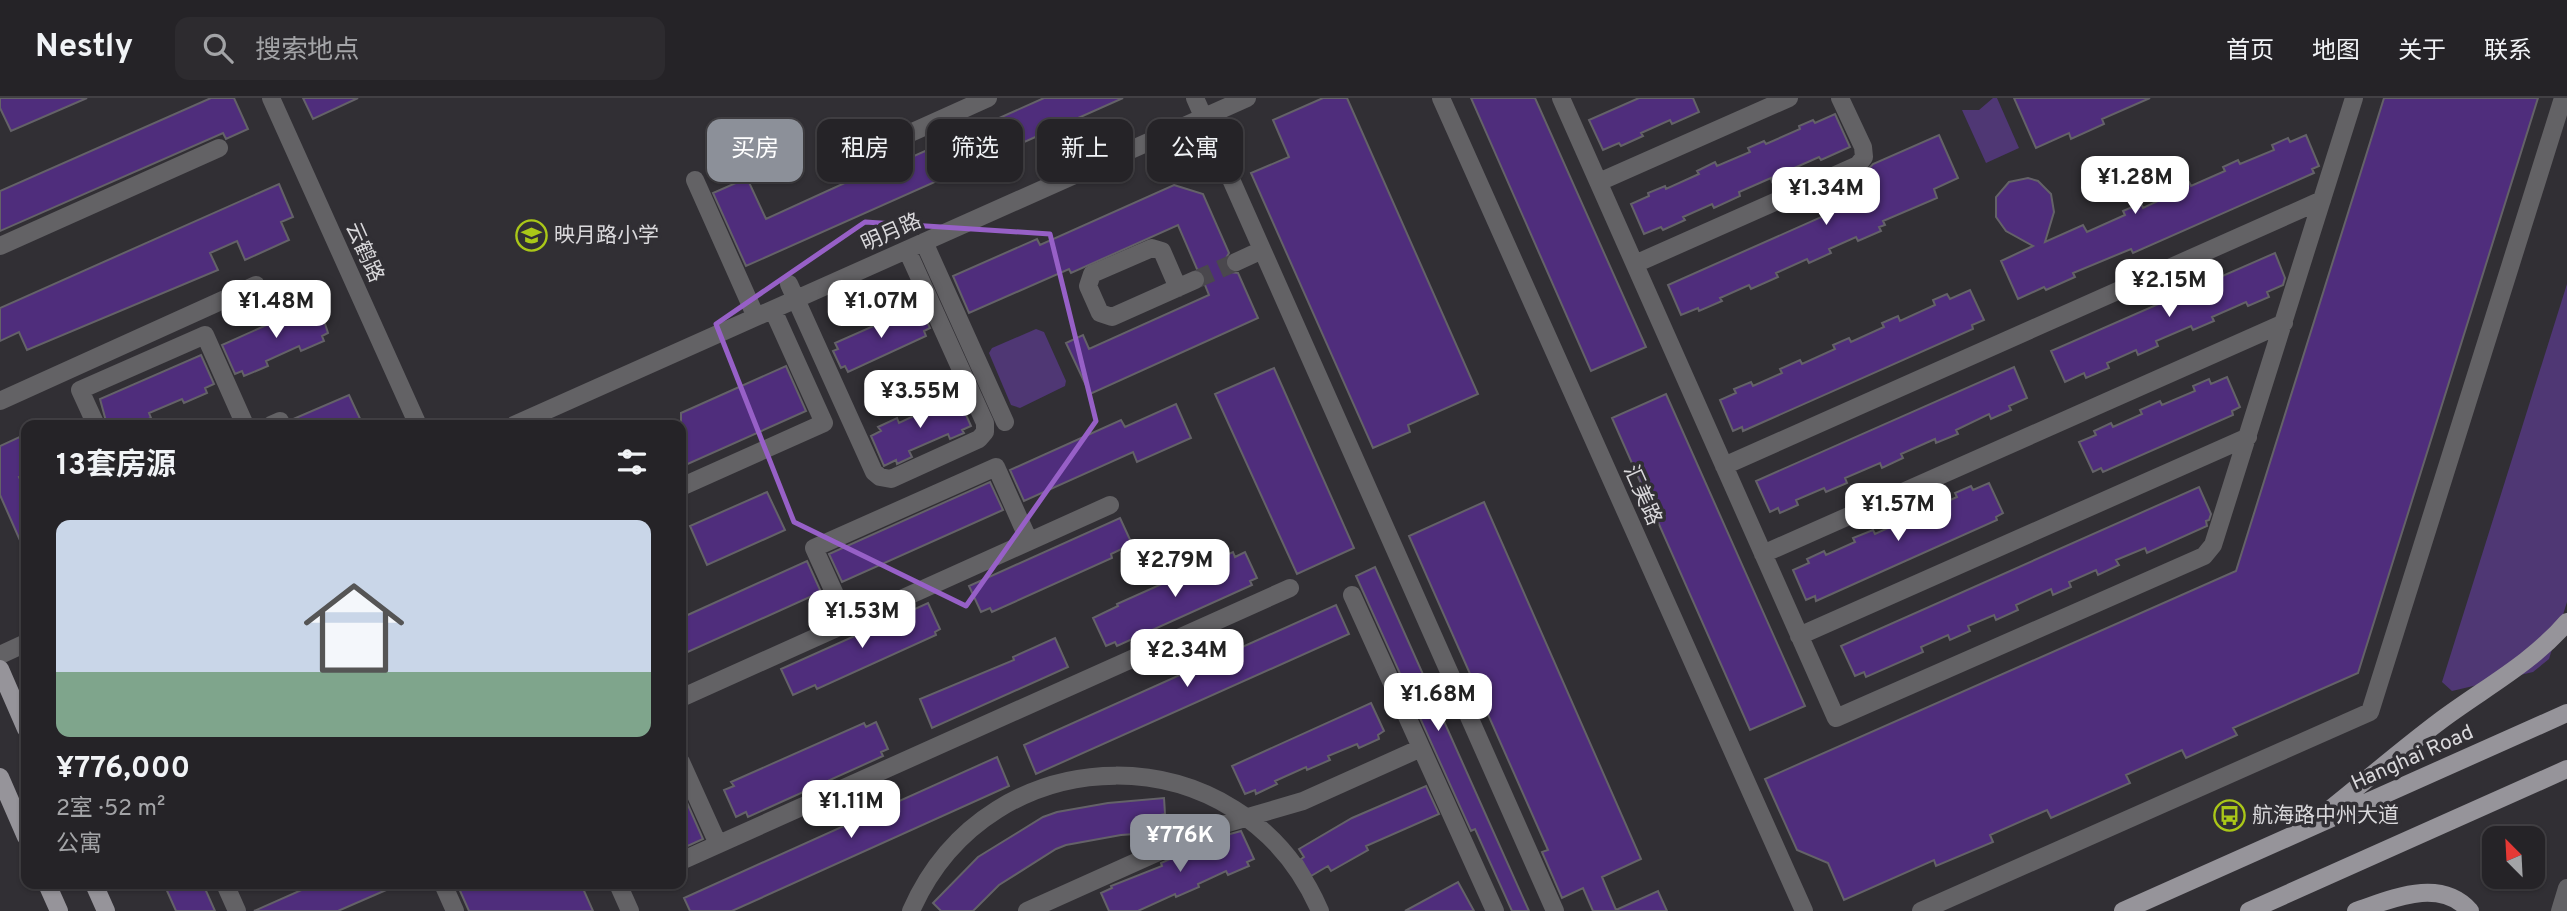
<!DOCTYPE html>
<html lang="zh">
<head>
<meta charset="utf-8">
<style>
  body { margin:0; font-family:Overpass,"Noto Sans SC",sans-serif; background:#2d2b2f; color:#f1f3f6; height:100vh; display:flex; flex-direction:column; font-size:26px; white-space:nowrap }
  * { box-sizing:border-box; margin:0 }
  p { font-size:23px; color:#a3a4a7 }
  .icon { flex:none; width:38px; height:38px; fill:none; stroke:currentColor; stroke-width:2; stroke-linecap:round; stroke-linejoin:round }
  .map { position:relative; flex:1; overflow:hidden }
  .panel { position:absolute; left:21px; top:322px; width:665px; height:469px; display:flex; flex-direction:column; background:#252327; border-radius:14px; box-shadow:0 2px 5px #0004,0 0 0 2px #424044 }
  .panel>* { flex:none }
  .top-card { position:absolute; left:707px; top:21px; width:665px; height:63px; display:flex; gap:14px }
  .needle { width:46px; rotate:336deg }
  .controls { position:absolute; left:2482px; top:728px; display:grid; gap:14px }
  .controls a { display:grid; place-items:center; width:63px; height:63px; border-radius:14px; background:#252327; box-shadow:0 2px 5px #0004,0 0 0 2px #424044; font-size:35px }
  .price { position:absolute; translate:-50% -60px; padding:0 16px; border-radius:14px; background:#fff; color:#222; font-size:23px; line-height:46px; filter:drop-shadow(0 2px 4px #0008) }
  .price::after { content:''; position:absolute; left:50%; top:42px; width:21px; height:16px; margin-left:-10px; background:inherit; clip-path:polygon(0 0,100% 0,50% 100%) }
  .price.selected { background:#8c9099; color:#fff }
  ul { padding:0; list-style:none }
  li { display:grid; align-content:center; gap:14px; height:371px; padding:0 35px }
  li+li { border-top:2px solid #424044 }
  li span { display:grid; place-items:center; height:217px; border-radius:14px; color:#555 }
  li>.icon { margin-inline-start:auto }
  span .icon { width:126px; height:126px; fill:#fffc; stroke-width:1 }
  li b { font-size:30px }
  h2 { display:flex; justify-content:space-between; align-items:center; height:84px; padding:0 35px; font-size:30px }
  .pill { padding:0 24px; border-radius:14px; background:#252327; box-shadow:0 2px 5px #0004,0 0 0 2px #424044; font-size:24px; line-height:63px }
  .pill.selected { background:#8c9099; color:#fff }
  header { display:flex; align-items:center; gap:42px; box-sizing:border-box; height:98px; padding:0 35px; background:#252327; border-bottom:2px solid #424044 }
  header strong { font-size:33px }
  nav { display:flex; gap:38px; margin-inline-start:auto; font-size:24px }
  .search { width:490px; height:63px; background:#2d2b2f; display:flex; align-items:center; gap:18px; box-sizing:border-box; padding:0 24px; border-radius:14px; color:#a3a4a7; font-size:26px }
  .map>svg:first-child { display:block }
  .grass { fill:#4f3774 }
  .building { fill:#4f2d7c; stroke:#646268; stroke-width:2 }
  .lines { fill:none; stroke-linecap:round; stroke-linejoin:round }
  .minor-tunnel { stroke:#4a484d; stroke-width:18; stroke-dasharray:18 9; stroke-linecap:butt }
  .minor { stroke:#636265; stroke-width:18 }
  .major { stroke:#96949a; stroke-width:18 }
  .marked { fill:none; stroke:#9760c7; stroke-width:5; stroke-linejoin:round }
  .labels { text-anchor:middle; stroke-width:7; stroke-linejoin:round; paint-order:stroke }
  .street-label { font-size:21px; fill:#d9d8db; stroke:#312f34 }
  .poi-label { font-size:21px; fill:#d9d8db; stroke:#312f34; text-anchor:start }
</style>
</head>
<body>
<header>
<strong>Nestly</strong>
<div class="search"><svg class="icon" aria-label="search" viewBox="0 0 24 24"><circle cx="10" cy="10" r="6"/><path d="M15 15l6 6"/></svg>搜索地点</div>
<nav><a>首页</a><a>地图</a><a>关于</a><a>联系</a></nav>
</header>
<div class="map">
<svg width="2567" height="813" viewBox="0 0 2567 813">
  <rect width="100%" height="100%" fill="#312f34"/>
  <path class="grass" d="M1993 0H1997L2019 50 1986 65 1962 12H1979Z
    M2567 186V504L2549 561 2533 574 2452 593 2442 584Z
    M1036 231 1044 234 1066 283 1065 288 1020 310 1011 307 989 255 992 250Z"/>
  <path class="building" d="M0 0H87L11 33 0 10Z
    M211 0H234L248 31 226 41 223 35 0 133V93Z
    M303 0H358L313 21Z
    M1044 0H1123L746 168 713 95 747 80 766 121 847 84 829 43 865 27 885 71Z
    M1323 0H1347L1478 296 1408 327 1410 334 1373 350 1251 75 1289 59 1273 22Z
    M1471 0H1535L1646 249 1591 273Z
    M1639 0H1693L1699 14 1672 26 1670 22 1641 35 1643 38 1621 48 1619 45 1603 52 1589 22Z
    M2014 0H2150L2102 21 2104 26 2071 41 2069 35 2036 50Z
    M2384 0H2538L2358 575 2233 630 2237 637 2186 660 2182 652 2126 677 2130 685 2051 720 2047 712 1990 737 1993 744 1936 768 1934 762 1844 802 1828 765 1797 752 1765 681 2236 473Z
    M1835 16 1850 49 1821 62 1819 59 1792 71 1794 74 1772 84 1771 80 1739 94 1740 98 1714 110 1712 106 1683 119 1685 122 1663 132 1661 129 1644 136 1631 106 1649 98 1648 95 1665 88 1666 91 1699 76 1697 73 1715 64 1717 68 1750 54 1748 50 1764 43 1766 46 1800 31 1799 28 1813 22 1815 25Z
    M1939 37 1958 80 1934 91 1937 100 1883 123 1885 127 1879 129 1881 133 1858 143 1856 139 1829 151 1831 155 1809 165 1807 161 1776 175 1778 179 1751 191 1749 187 1720 200 1722 203 1699 213 1698 210 1681 217 1668 187 1871 97 1863 77 1873 66Z
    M2306 37 2319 68 2312 71 2314 75 2133 155 2131 151 2073 175 2075 179 2046 192 2044 189 2018 201 2001 163 2033 148 2006 133 1996 119V99L2009 84 2028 80 2038 83 2051 96 2054 114 2045 144 2083 127 2087 134 2125 117 2123 113 2141 105 2143 110 2171 97 2170 93 2189 84 2191 88 2225 73 2223 69 2238 62 2240 66 2274 52 2272 47 2288 40 2290 44Z
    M279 86 293 119 281 124 289 142 245 162 237 143 210 155 218 172 27 252 19 234 0 243V210Z
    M1174 87 1203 96 1229 155 1225 162V168L1230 174 1238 175 1258 220 1090 296 1066 245 1083 237 1089 251 1209 197 1205 187 1206 178 1197 171 1178 127 1071 175 1069 171 969 215 953 178 1037 141 1040 147Z
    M2275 155 2285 180 2283 187 2267 194 2269 199 2248 208 2246 204 2212 219 2214 223 2193 232 2191 228 2156 243 2158 248 2138 257 2136 252 2107 265 2109 270 2086 280 2084 275 2065 284 2051 253Z
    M1970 192 1984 222 1972 227 1973 231 1743 333 1742 329 1733 333 1720 302 1736 295 1734 291 1751 284 1753 288 1782 275 1780 271 1800 262 1802 266 1835 251 1833 247 1849 240 1851 244 1884 229 1882 225 1898 218 1900 223 1935 207 1933 202 1947 196 1950 201Z
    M318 204 328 235 322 238 324 243 301 253 299 248 266 263 268 268 244 278 242 273 235 276 222 247Z
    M914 210 916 216 922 213 930 230 924 233 926 238 848 274 845 268 841 270 833 253 838 251 835 245Z
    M201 257 214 286 205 290 207 295 184 305 182 301 149 315 151 320 134 327H107L100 301Z
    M786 268 806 313 681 369V315Z
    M2014 269 2027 300 2009 308 2011 312 1991 321 1989 316 1956 332 1958 336 1936 345 1935 341 1901 356 1903 360 1882 370 1880 365 1845 380 1847 385 1826 394 1824 390 1796 402 1798 407 1780 415 1778 410 1770 414 1756 383Z
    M1274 270 1354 450 1297 476 1215 296Z
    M2227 279 2240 309 2232 313 2233 317 2103 374 2101 370 2093 374 2079 344 2096 337 2094 333 2111 325 2113 329 2142 316 2140 312 2160 303 2162 307 2195 293 2193 288 2209 281 2211 286Z
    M1666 296 1805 608 1750 632 1612 320Z
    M349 297 363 327H290L291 322Z
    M948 299 949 302 958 299 971 328 962 332 964 335 950 341 948 336 909 353 912 359 897 366 896 362 884 368 871 338 881 333 878 329 897 320 899 325 931 310 930 307Z
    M1176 306 1191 340 1137 364 1133 354 1024 403 1010 372 1121 322 1125 329Z
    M26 336V376L19 379 26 394V456L0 397V348Z
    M990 384 1003 412 842 484 829 456Z
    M1989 385 2003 415 1996 419 1997 422 1816 503 1815 498 1806 502 1793 472 1809 465 1807 461 1824 453 1826 457 1855 444 1853 440 1873 432 1875 436 1908 421 1906 416 1922 410 1924 414 1957 399 1955 395 1971 388 1973 392Z
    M2199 389 2211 416 2209 422 2206 423 2207 428 2147 455 2145 450 2116 462 2119 467 2098 477 2096 472 2069 484 2071 489 2053 497 2051 491 2016 507 2018 512 1996 522 1994 517 1968 528 1970 533 1950 542 1948 537 1921 549 1923 554 1866 579 1864 574 1855 578 1841 548Z
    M767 394 785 432 707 467 690 428Z
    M1484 404 1641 761 1602 779 1616 812 1658 793 1667 813H1593L1583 790 1562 800 1542 754 1548 752 1409 438Z
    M1120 420 1132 446 1111 456 1112 460 992 514 990 510 981 514 969 488Z
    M1233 454 1235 459 1245 454 1257 480 1250 483 1252 487 1117 548 1115 544 1106 548 1093 520 1118 508 1117 506Z
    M807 463 821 494 681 557V520Z
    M1375 469 1489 724 1529 813H1512L1475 731 1471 733 1356 478Z
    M928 505 940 531 935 534 936 537 817 591 815 587 793 597 781 571Z
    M1336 507 1349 536 1036 676 1024 647Z
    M1055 540 1068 569 932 630 920 601 1014 562 1013 559Z
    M1371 605 1384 633 1378 637 1379 641 1359 650 1357 646 1328 658 1330 662 1307 672 1306 669 1275 683 1277 686 1256 696 1255 692 1245 696 1232 668Z
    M876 624 888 651 881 654 883 658 748 719 746 714 736 719 724 692 734 688 731 684 864 625 866 629Z
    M997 659 1009 688 732 813H690L684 800Z
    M1426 688 1439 716 1366 748 1368 752 1331 773 1328 768 1311 778 1301 761 1304 759 1299 751 1352 720Z
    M681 691 703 741 681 751Z
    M1164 700 1165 716 1160 717 1162 734 1121 737 1066 747 1056 751 999 787 973 813H941L933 805 978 759 1043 719 1057 714 1108 705Z
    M1241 733 1254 761 1247 764 1249 768 1228 777 1226 773 1198 786 1199 789 1176 799 1175 796 1138 813H1109L1101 795 1112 790 1111 788 1162 768 1161 765 1219 739Z
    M1458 784 1474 813H1405Z
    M164 786H203L215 813H176Z
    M315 786H400L338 813H254Z
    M457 786H581L593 813H469Z"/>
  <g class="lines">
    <path class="minor-tunnel" d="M1195 182 1236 164"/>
    <path class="minor" d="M271 0 418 327
      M1195 0 1555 813
      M1441 0 1804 813
      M1561 0 1836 620 2204 458 2213 447 2354 0
      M897 41 988 0
      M695 82 756 219
      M1599 84 1789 0
      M924 144 1005 324
      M0 148 219 50
      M1236 164 1262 152
      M1635 166 1858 67 1864 59 1863 49 1840 0
      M789 186 874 374 880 379 891 381 979 341 985 334V325L907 152
      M1178 190 1162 153 1152 150 1092 176 1088 188 1100 215 1112 219 1195 182
      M0 303 256 187
      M96 327 80 292 205 237 245 327
      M271 327 280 323
      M514 327 1247 0
      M1724 368 2322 102
      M681 389 824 325 773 212
      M1763 456 2284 225
      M1352 497 1495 813
      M848 525 814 450 996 369 1029 443
      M1799 538 2248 339
      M0 557 26 545
      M681 600 1110 407
      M681 664 718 746
      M681 763 1290 490
      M225 786 237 813
      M443 786 455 813
      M618 786 630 813
      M911 813C990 633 1242 632 1320 813
      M1027 813 1214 729 1303 703 1421 650
      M1921 813 2370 614 2563 0
      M2560 813 2567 790"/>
    <path class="major" d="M0 571 26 631
      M0 679 26 739
      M2323 717C2362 686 2400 653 2440 623 2484 590 2531 566 2567 524
      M47 786 59 813
      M94 786 106 813
      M2123 813 2567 615
      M2249 813 2567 671
      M2356 813C2392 801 2440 779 2470 813"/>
  </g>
  <path class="marked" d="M865 124 1050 136 1096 323 966 508 794 424 716 226Z"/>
  <defs>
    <symbol id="school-ring" viewBox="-11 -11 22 22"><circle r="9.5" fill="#312f34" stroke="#aac718" stroke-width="1.5"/><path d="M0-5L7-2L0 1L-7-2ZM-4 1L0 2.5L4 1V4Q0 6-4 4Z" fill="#aac718"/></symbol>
    <symbol id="bus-ring" viewBox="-11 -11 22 22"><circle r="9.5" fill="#312f34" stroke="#aac718" stroke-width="1.5"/><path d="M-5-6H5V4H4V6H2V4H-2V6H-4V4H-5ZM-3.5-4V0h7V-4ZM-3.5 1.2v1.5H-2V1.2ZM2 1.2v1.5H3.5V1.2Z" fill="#aac718"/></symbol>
  </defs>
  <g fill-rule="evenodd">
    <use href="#school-ring" x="514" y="120" width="35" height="35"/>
    <use href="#bus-ring" x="2212" y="700" width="35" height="35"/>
  </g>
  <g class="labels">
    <g class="street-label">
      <text transform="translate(891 134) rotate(-24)" y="7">明月路</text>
      <text transform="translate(365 154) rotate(66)" y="7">云鹤路</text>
      <text transform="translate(1643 397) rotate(66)" y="7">汇美路</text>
      <text transform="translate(2412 659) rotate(-24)" y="7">Hanghai Road</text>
    </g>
    <g class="poi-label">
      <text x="554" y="144">映月路小学</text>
      <text x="2252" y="724">航海路中州大道</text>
    </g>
  </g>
</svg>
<div class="controls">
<a><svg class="needle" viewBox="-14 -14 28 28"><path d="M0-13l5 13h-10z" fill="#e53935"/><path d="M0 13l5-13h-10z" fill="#a3a4a7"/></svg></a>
</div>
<b class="price" style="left:2135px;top:118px">¥1.28M</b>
<b class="price" style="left:1826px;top:129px">¥1.34M</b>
<b class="price" style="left:2169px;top:221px">¥2.15M</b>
<b class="price" style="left:276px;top:242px">¥1.48M</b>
<b class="price" style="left:881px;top:242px">¥1.07M</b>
<b class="price" style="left:920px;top:332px">¥3.55M</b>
<b class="price" style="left:1898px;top:445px">¥1.57M</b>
<b class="price" style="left:1175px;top:501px">¥2.79M</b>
<b class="price" style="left:862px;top:552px">¥1.53M</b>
<b class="price" style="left:1187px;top:591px">¥2.34M</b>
<b class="price" style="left:1438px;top:635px">¥1.68M</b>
<b class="price" style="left:851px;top:742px">¥1.11M</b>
<b class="price selected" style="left:1180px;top:776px">¥776K</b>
<div class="top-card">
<a class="pill selected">买房</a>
<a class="pill">租房</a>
<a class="pill">筛选</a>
<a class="pill">新上</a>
<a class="pill">公寓</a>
</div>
<section class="panel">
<h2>13套房源<svg class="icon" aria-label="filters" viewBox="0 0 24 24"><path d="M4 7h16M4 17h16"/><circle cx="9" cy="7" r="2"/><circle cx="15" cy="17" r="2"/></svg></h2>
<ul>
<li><span style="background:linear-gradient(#c9d6e8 70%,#7fa58c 0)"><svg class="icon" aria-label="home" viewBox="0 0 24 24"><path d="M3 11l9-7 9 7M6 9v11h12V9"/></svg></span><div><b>¥776,000</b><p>2室 · 52 m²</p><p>公寓</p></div></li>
</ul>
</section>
</div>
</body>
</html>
